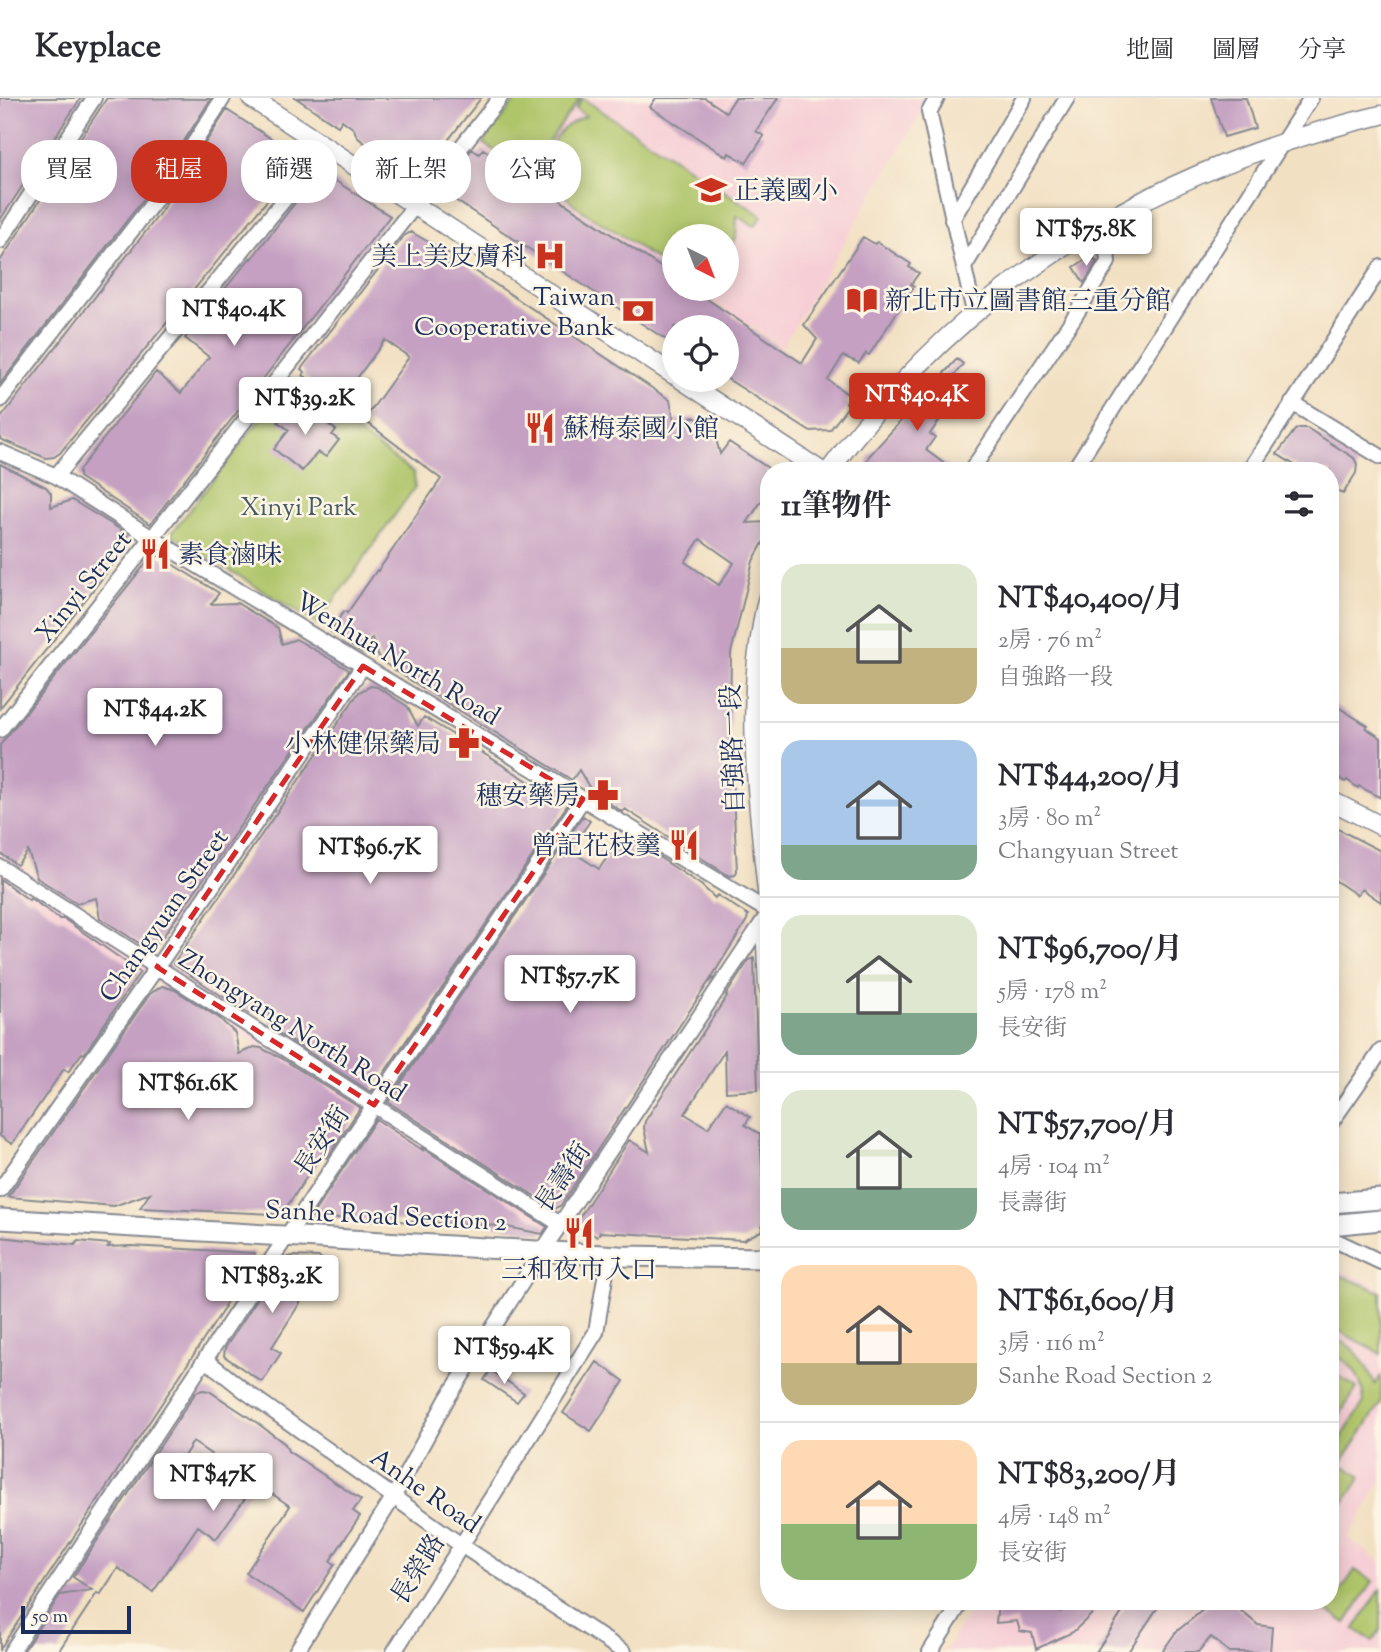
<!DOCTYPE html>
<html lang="zh-TW">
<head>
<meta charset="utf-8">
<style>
  body { margin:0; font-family:"Sorts Mill Goudy","Noto Serif TC",serif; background:#f7f7f7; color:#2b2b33; height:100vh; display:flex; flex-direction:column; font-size:26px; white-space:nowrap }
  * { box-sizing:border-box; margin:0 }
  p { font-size:23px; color:#7c7c81 }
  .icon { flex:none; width:38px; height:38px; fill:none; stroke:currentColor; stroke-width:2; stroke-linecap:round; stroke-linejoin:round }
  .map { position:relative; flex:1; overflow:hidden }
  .panel { position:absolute; left:760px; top:364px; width:579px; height:1148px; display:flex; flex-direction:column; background:#fff; border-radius:28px; box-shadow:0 4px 18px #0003 }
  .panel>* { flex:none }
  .hud { position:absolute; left:21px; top:42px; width:634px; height:63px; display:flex; gap:14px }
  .needle { width:46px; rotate:138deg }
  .controls { position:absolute; left:662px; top:126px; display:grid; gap:14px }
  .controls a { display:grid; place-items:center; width:77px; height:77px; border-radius:50%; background:#fff; box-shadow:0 4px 18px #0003; font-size:35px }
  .scale { position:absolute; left:21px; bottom:18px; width:110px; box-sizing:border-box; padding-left:7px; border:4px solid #1b2f5e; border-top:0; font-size:19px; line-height:24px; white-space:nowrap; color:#1b2f5e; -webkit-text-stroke:5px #fcf5e5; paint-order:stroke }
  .price { position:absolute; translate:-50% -60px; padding:0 16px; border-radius:7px; background:#fff; color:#222; font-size:23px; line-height:46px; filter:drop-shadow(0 2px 4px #0008) }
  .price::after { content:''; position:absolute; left:50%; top:42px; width:21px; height:16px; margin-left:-10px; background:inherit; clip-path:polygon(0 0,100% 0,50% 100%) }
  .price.on { background:#c8321e; color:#fff }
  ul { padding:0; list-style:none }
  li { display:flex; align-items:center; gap:21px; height:175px; padding:0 21px }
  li+li { border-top:2px solid #e1e1e2 }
  li span { display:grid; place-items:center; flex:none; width:196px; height:140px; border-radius:21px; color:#555 }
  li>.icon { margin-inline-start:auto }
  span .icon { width:84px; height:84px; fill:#fffc; stroke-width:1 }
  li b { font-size:30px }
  h2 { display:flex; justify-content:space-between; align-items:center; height:84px; padding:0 21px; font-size:30px }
  .tag { padding:0 24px; border-radius:28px; background:#fff; box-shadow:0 4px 18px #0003; font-size:24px; line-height:63px }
  .tag.on { background:#c8321e; color:#fff }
  header { display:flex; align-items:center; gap:42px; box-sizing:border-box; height:98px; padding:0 35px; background:#fff; border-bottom:2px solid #e1e1e2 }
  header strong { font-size:33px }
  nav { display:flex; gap:38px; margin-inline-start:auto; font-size:24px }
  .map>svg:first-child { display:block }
  .built { fill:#f6cfd6 }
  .green { fill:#afc569; stroke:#657a64; stroke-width:2 }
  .building { fill:#c5a0c2; fill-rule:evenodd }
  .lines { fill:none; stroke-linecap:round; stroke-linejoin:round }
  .minor-casing { stroke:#868890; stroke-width:18 }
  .tertiary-casing { stroke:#868890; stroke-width:21 }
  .secondary-casing { stroke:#868890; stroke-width:23 }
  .minor { stroke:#fff; stroke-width:14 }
  .tertiary { stroke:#fff; stroke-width:18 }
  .secondary { stroke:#fff; stroke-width:19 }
  .marked { fill:none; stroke:#d62828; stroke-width:5; stroke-dasharray:14 9; stroke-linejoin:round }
  .labels { text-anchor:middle; stroke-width:5; stroke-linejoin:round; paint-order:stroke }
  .poi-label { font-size:26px; fill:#1b2f5e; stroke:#fcf5e5; text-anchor:end }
  .park-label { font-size:26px; fill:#475c61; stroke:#fcf5e5 }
  .street-label { font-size:26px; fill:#1b2f5e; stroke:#fcf5e5 }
</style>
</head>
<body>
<header>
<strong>Keyplace</strong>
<nav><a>地圖</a><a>圖層</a><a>分享</a></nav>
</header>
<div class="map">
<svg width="1381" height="1554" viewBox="0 0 1381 1554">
  <rect width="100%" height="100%" fill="#fcf5e5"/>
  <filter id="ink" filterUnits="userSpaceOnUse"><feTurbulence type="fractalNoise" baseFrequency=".0143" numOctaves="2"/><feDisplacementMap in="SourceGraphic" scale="14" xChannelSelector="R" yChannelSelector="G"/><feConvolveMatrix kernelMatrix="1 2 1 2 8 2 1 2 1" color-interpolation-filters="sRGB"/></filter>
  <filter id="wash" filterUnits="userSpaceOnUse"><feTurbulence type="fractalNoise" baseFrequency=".00686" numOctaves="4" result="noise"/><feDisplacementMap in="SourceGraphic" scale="28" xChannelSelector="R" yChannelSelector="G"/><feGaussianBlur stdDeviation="1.57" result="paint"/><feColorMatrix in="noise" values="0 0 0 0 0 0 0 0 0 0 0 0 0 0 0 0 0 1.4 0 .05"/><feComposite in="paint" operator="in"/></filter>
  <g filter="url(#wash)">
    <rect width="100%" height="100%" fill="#f2e0c2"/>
    <path class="built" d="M515 0H924L926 7 782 249 695 191H726V138H674V177L653 163 621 212 608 204 640 155 476 45Z
      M0 754 598 1139 556 1137 0 786Z
      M1330 1167 1381 1190V1383L1348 1440 1381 1464V1554H944L976 1503H1330Z"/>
    <path class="green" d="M517 0H580L543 52 547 88 483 45Z
      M582 0 762 118 755 128 737 118 736 140 726 157V138H674V171C656 164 639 149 624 139 594 119 536 94 551 49 556 33 571 24 586 18L576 11Z
      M288 285 414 375 415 389 317 526 171 436Z
      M1330 1173 1381 1194V1256L1330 1228Z
      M1330 1239C1355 1246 1365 1264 1375 1286L1381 1278V1305L1330 1382V1358L1364 1304C1362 1279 1353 1265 1330 1254Z
      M1330 1273 1357 1290 1338 1319 1330 1313Z
      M1345 1368 1361 1379 1340 1410 1330 1404V1391Z
      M1355 1472 1373 1483 1346 1525 1327 1513Z
      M1381 1491V1531L1373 1543 1354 1531Z"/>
    <g id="blocks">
      <path class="building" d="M0 0H81L0 122Z
        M107 0 211 1 162 77 0 286V163Z
        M296 0H481L420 78 408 75 362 43 357 39 354 31 342 22 338 28Z
        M656 0H705L726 14 735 0H778L756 33 764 38 746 65 729 55 727 59 650 9Z
        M1211 0H1246L1255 30 1224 39Z
        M227 12 295 56 298 61 297 66 60 355 54 359 46 360 0 341V321L157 119Z
        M472 51 479 56 483 51 674 178V191H692L802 265 817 241 804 227 863 139 875 146 877 144 911 166 909 169 919 175 911 186 914 188 869 257 866 255 859 265 843 258 828 282 850 298 846 305 849 307 830 332 809 333 726 280V229H674V247L440 92Z
        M320 73 390 118 150 426 79 379V372L156 274 181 295 209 259 185 240 250 160 251 161Z
        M411 134 448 155 670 302 674 322 694 319 713 330 720 356 729 344 768 370V393L747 425 768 424V436L753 463 731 555 730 636 737 773 735 777 729 778 625 711 623 714 592 694 579 672 572 682 405 579 380 562 372 540 362 555 330 533 344 513 347 515 377 472 378 473 441 381 364 322 409 259 385 242 341 302 331 294 329 297 303 277 305 274 301 271 404 138ZM700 441 734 465 719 487 685 464Z
        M1091 158 1097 164 1084 185 1074 169Z
        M957 261 963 266 946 288 957 296 930 336 935 339 926 352 954 373H869L867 363 869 358Z
        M293 305 301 312 303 308 336 332 332 337 339 342 326 359 318 354 302 373 274 351 289 332 278 324Z
        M1299 330H1307L1354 360 1357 366 1356 375 1343 396 1330 389V373H1304L1277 356 1295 332Z
        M0 366 46 389 51 395V409L72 402 126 435 129 441 126 450 0 610Z
        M154 455 219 495 211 506 237 505 278 530 282 546 296 541 349 572 162 840 154 847 149 848 139 845 100 820 96 800 77 805 37 780 28 753 17 767 0 755V647Z
        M371 588 377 589 407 608 418 628 424 619 535 687 536 686 568 706 371 994 271 930 269 914 248 915 173 866 359 594Z
        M1330 604 1368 628 1366 630 1381 640V700L1359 688 1358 690 1347 682 1345 684 1330 673Z
        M583 718 590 723 570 752 599 771 622 738 633 746 635 743 701 787 715 800 717 797 748 817 747 822 710 882 714 880 708 885 561 1107 555 1111 388 1004Z
        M1330 727 1381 753V804L1362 791 1357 797 1330 779Z
        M0 781 29 802 30 800 60 821H64L140 874 84 956 82 955 68 974 64 971 12 1046 0 1038Z
        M754 860 758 992 726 994 725 952 685 1016 708 1030 726 1004 750 1019 745 1027 760 1036 765 1116 761 1133 743 1142 600 1134 597 1139 576 1125 629 1042 649 1054 644 1030 645 1023 727 898 726 897 749 862Z
        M162 888 175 892 219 920 235 935 239 956 254 949 261 950 281 960 360 1010 327 1060 322 1056 288 1107 274 1116 140 1110 150 1095 114 1108 8 1099 150 896Z
        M376 1021 424 1053 421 1049 547 1129 542 1136 502 1128 311 1119Z
        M0 1139 75 1147 78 1143 110 1146 108 1149 131 1148 255 1155 224 1208 225 1209 0 1551Z
        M294 1158 319 1159 326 1164 272 1249 281 1255 262 1284 224 1258 225 1250 280 1166 288 1159Z
        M597 1264 624 1283 591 1333 563 1315Z
        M491 1272 524 1295 517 1304 484 1282Z
        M203 1292 209 1293 256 1324 285 1346 288 1353 361 1402 353 1413 360 1418 330 1463 335 1466 304 1514 246 1475 290 1408 256 1385 216 1441 198 1428 153 1494 118 1470 100 1497 97 1495 58 1554H23L60 1497 92 1492 73 1479 196 1294ZM193 1344 212 1357 193 1384 175 1372Z
        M998 1503H1042L1060 1514 1070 1503H1101L1093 1515 1073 1534 1036 1551 1032 1535 1020 1533 1017 1523 996 1525Z
        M1130 1503H1162L1128 1554H1096Z
        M1218 1503H1233V1506L1258 1527 1272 1529 1270 1554H1229L1211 1539 1198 1554H1162L1176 1534 1210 1506Z"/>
    </g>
  </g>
  <g filter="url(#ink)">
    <use href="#blocks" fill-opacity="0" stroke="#868890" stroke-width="2"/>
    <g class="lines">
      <defs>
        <path id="minor" d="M937 0 929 14 974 214
          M952 122 1024 0
          M0 143 94 0
          M964 169 1067 0
          M0 302 170 83 223 0
          M1292 305 1381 359
          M0 354 56 378 152 440 768 813
          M971 373 1073 221 1108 164C1108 149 1101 142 1091 130
          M1073 373 1311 0
          M1249 373 1381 169
          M56 378 327 50
          M0 632 500 0
          M0 769 560 1126
          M1330 1026 1381 953
          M0 1092 157 869 363 568
          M1330 1140 1381 1164
          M206 1262 245 1293 461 1447 624 1554
          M11 1554 374 1007 583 701
          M296 1554 394 1398 447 1301 543 1152 768 816
          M394 1554 596 1234 607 1168 604 1156
          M930 1554 962 1503"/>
        <path id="tertiary" d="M251 0 674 277
          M682 282 821 373
          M829 373C968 182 1153 71 1381 17
          M768 499C762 520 760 541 757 562 749 643 760 723 768 803
          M1330 702 1381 728
          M768 826 766 846 768 889"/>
        <path id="secondary" d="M1330 1105 1381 1101
          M0 1121 619 1158 768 1160
          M1330 1127 1381 1122"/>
      </defs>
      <use href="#minor" class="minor-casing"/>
      <use href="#tertiary" class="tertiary-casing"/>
      <use href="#secondary" class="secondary-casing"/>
      <use href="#minor" class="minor"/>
      <use href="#tertiary" class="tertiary"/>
      <use href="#secondary" class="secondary"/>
    </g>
  </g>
  <path class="marked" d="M363 568 583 701 374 1007 157 869Z"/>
  <defs>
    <symbol id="school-bare" viewBox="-9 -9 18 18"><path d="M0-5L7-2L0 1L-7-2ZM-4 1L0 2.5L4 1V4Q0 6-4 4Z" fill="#c8321e" stroke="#fcf5e5" stroke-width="2.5" paint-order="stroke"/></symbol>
    <symbol id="hospital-bare" viewBox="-9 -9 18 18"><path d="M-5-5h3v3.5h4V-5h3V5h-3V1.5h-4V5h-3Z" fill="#c8321e" stroke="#fcf5e5" stroke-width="2.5" paint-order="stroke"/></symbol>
    <symbol id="library-bare" viewBox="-9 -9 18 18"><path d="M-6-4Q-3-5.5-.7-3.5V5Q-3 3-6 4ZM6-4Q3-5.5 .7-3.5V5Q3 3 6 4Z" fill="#c8321e" stroke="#fcf5e5" stroke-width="2.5" paint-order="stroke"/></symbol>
    <symbol id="bank-bare" viewBox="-9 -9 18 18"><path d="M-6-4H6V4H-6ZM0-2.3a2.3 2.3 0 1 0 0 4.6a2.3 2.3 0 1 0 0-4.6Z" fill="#c8321e" stroke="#fcf5e5" stroke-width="2.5" paint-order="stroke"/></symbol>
    <symbol id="restaurant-bare" viewBox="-9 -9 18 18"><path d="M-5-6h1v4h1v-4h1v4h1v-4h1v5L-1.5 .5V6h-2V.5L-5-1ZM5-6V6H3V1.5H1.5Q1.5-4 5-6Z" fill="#c8321e" stroke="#fcf5e5" stroke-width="2.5" paint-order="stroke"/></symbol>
    <symbol id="pharmacy-bare" viewBox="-9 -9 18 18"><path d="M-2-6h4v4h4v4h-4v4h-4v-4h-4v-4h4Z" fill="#c8321e" stroke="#fcf5e5" stroke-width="2.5" paint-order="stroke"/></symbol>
  </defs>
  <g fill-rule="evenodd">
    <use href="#school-bare" x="689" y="70" width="44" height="44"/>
    <use href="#hospital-bare" x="528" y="136" width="44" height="44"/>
    <use href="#library-bare" x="840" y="180" width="44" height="44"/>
    <use href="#bank-bare" x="616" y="191" width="44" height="44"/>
    <use href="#restaurant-bare" x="518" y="308" width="44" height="44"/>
    <use href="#restaurant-bare" x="133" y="434" width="44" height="44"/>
    <use href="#pharmacy-bare" x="442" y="623" width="44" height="44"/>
    <use href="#pharmacy-bare" x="581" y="675" width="44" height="44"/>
    <use href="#restaurant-bare" x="662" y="725" width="44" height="44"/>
    <use href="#restaurant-bare" x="557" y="1113" width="44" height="44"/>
  </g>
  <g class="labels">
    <g class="poi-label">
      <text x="734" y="101" text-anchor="start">正義國小</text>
      <text x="527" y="167">美上美皮膚科</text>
      <text x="615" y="207">Taiwan<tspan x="615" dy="30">Cooperative Bank</tspan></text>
      <text x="885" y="211" text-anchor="start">新北市立圖書館三重分館</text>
      <text x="563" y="339" text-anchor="start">蘇梅泰國小館</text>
      <text x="178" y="465" text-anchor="start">素食滷味</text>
      <text x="441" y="654">小林健保藥局</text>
      <text x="580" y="706">穗安藥房</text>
      <text x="661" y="756">曾記花枝羹</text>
      <text x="579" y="1180" text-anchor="middle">三和夜市入口</text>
    </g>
    <g class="park-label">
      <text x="299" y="417">Xinyi Park</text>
    </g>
    <g class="street-label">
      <text transform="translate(83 488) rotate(-51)" y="9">Xinyi Street</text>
      <text transform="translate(398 560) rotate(31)" y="9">Wenhua North Road</text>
      <text transform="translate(732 651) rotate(-92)" y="9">自強路一段</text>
      <text transform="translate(163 817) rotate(-55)" y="9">Changyuan Street</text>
      <text transform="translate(293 927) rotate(32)" y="9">Zhongyang North Road</text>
      <text transform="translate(321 1043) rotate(-57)" y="9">長安街</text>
      <text transform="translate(562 1079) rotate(-56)" y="9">長壽街</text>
      <text transform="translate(386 1117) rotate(3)" y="9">Sanhe Road Section 2</text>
      <text transform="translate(426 1392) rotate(35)" y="9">Anhe Road</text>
      <text transform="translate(417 1471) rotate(-58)" y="9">長榮路</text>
    </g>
  </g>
</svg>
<div class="controls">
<a><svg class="needle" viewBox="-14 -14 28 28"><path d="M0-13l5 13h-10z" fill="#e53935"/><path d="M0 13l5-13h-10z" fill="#7c7c81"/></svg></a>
<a><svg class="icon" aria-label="locate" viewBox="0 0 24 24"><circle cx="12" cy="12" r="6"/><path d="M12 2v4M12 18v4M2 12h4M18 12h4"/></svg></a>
</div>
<div class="scale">50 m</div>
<b class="price" style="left:1086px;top:170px">NT$75.8K</b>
<b class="price" style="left:234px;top:250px">NT$40.4K</b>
<b class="price on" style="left:917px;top:335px">NT$40.4K</b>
<b class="price" style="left:305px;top:339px">NT$39.2K</b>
<b class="price" style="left:155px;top:650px">NT$44.2K</b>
<b class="price" style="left:370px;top:788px">NT$96.7K</b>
<b class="price" style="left:570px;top:917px">NT$57.7K</b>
<b class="price" style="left:188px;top:1024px">NT$61.6K</b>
<b class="price" style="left:272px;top:1217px">NT$83.2K</b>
<b class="price" style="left:504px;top:1288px">NT$59.4K</b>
<b class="price" style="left:213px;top:1415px">NT$47K</b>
<div class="hud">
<a class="tag">買屋</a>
<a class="tag on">租屋</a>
<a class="tag">篩選</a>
<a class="tag">新上架</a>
<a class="tag">公寓</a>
</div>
<section class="panel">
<h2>11筆物件<svg class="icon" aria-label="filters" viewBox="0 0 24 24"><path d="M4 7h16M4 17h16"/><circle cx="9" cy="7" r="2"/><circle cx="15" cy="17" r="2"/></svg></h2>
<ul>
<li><span style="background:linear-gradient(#dfe7d0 60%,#c2b280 0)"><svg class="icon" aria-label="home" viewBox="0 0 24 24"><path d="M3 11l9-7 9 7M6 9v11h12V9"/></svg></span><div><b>NT$40,400/月</b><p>2房 · 76 m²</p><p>自強路一段</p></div></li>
<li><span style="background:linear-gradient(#a9c7e8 75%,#7fa58c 0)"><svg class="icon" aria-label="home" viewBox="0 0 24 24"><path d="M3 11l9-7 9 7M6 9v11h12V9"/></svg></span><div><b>NT$44,200/月</b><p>3房 · 80 m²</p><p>Changyuan Street</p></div></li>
<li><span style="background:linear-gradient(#dfe7d0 70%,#7fa58c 0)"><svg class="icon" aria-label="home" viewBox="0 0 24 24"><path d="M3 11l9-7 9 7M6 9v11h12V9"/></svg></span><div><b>NT$96,700/月</b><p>5房 · 178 m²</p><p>長安街</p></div></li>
<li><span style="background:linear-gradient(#dfe7d0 70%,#7fa58c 0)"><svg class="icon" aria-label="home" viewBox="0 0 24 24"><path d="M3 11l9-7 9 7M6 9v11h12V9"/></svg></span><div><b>NT$57,700/月</b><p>4房 · 104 m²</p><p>長壽街</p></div></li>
<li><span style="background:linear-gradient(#ffd9b3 70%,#c2b280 0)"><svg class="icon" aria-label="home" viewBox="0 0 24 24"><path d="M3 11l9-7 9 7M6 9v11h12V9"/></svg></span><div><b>NT$61,600/月</b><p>3房 · 116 m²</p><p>Sanhe Road Section 2</p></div></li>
<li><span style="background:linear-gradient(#ffd9b3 60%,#8fb573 0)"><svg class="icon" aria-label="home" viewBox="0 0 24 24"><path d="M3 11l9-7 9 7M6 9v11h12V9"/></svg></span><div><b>NT$83,200/月</b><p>4房 · 148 m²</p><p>長安街</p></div></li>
</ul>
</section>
</div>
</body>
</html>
